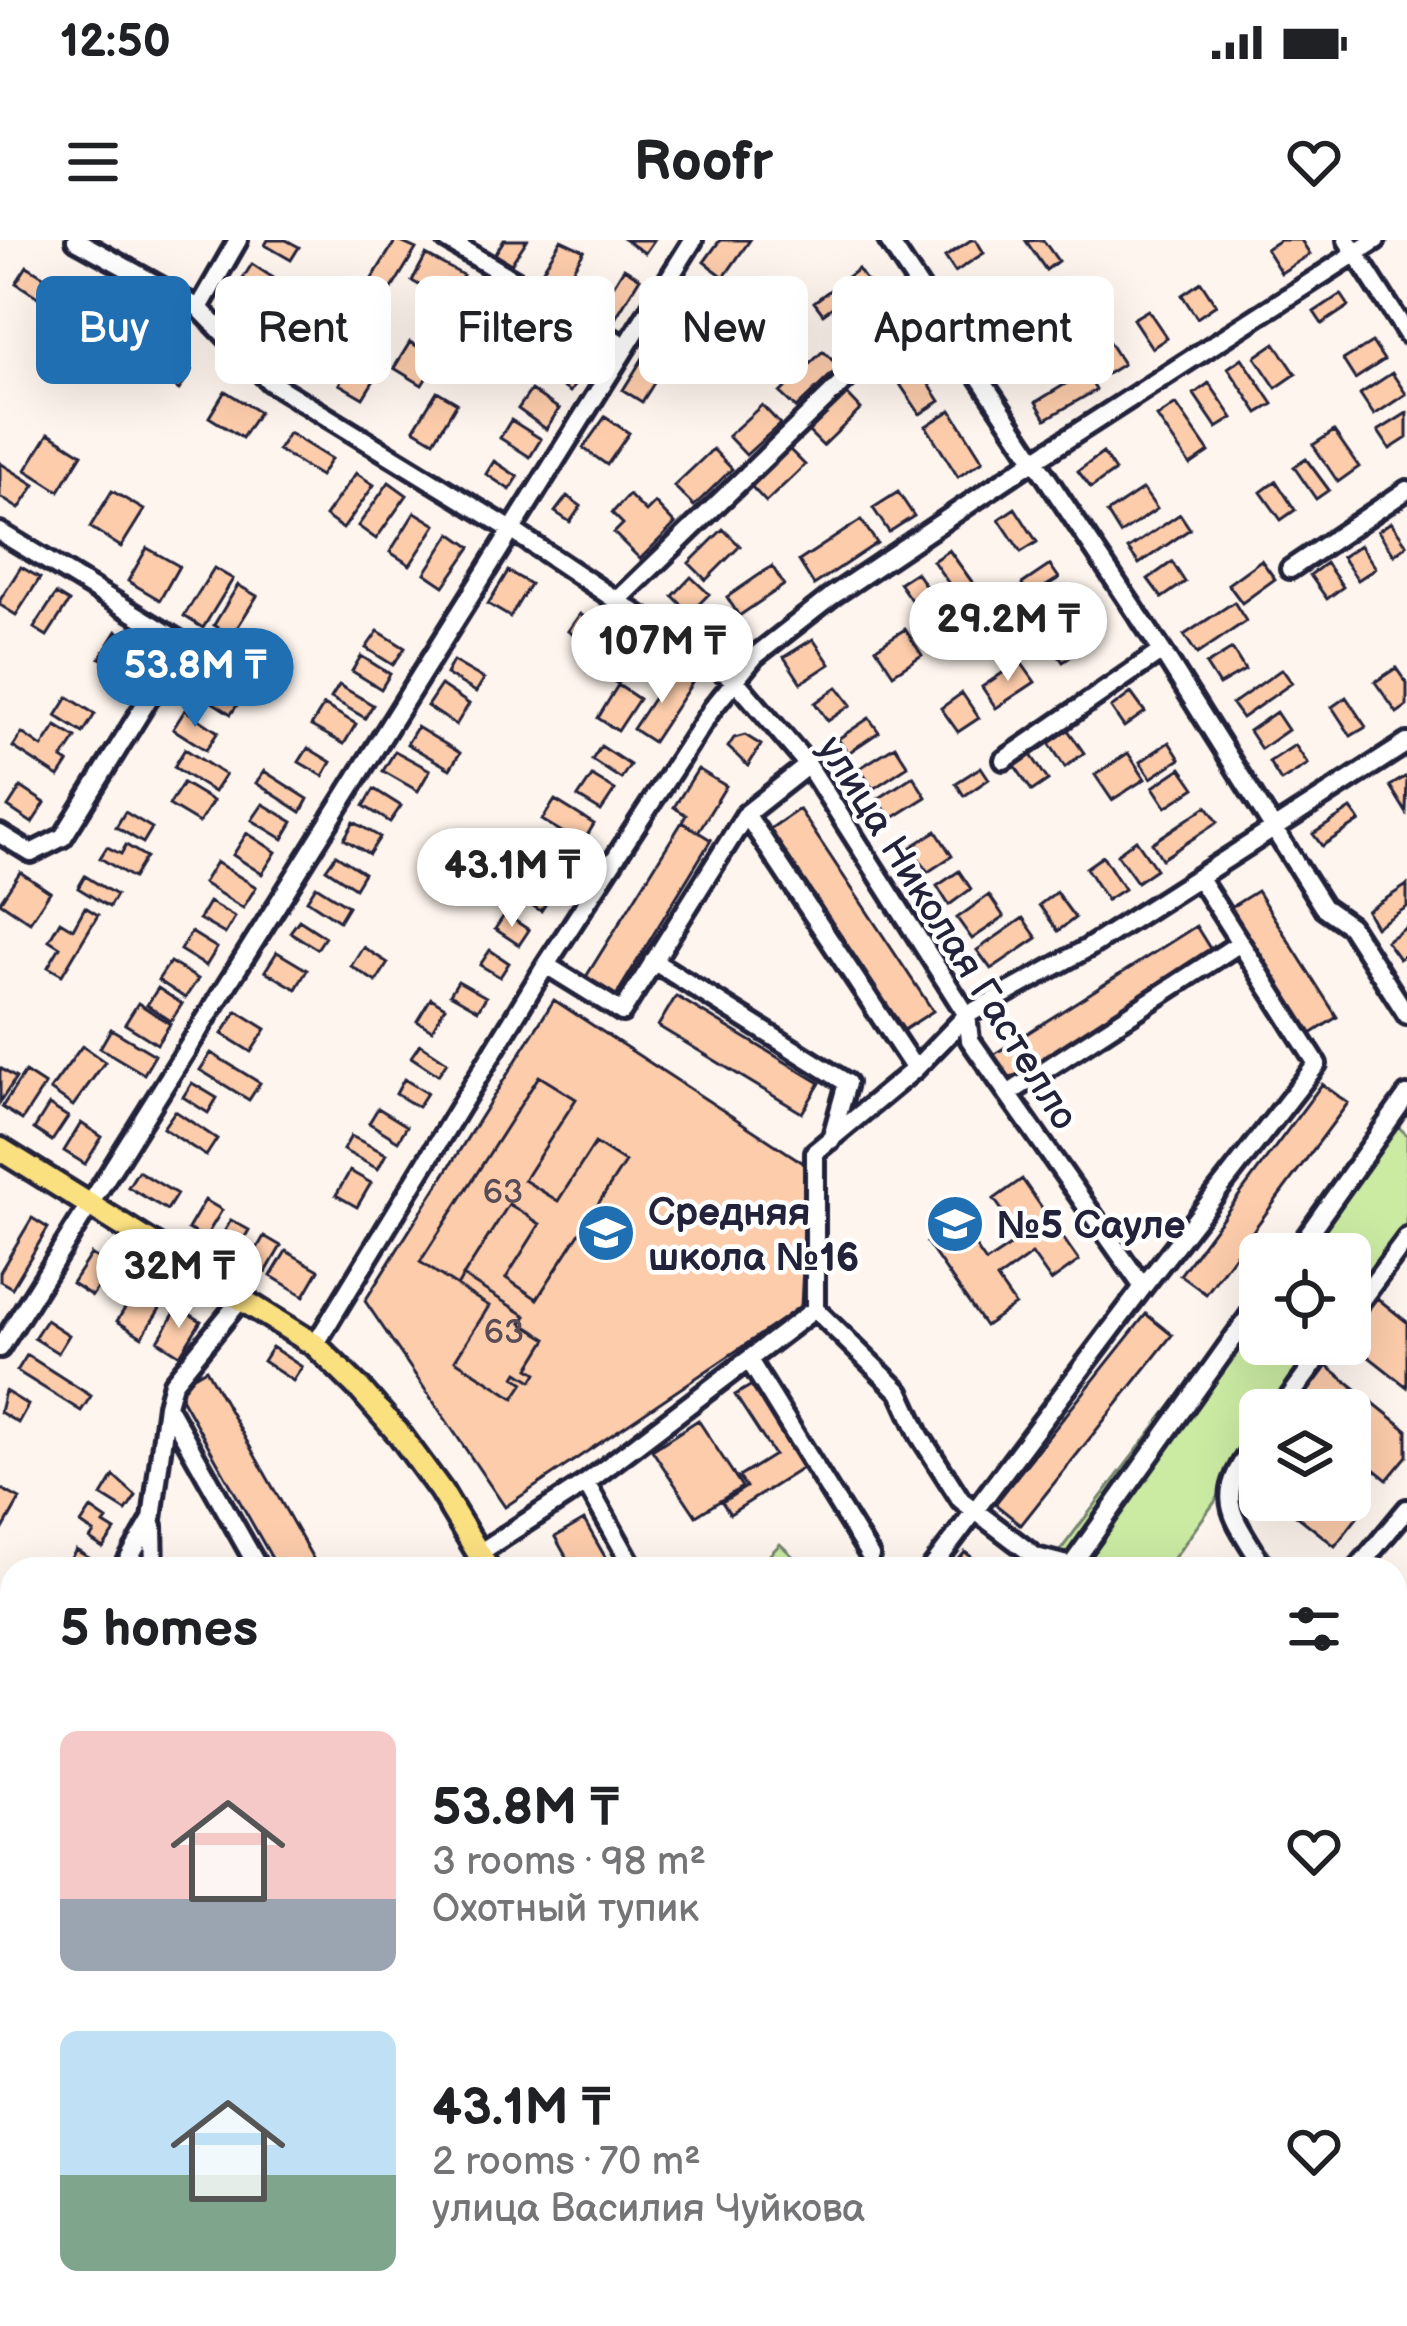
<!DOCTYPE html>
<html lang="en">
<head>
<meta charset="utf-8">
<style>
  body { margin:0; font-family:"Balsamiq Sans",sans-serif; background:#f6f6f6; color:#202124; height:100vh; display:flex; flex-direction:column; font-size:45px; white-space:nowrap }
  * { box-sizing:border-box; margin:0 }
  p { font-size:39px; color:#757577 }
  .icon { flex:none; width:66px; height:66px; fill:none; stroke:currentColor; stroke-width:2; stroke-linecap:round; stroke-linejoin:round }
  .map { position:relative; flex:1; overflow:hidden }
  .sheet { position:absolute; left:0px; top:1317px; width:1407px; height:771px; display:flex; flex-direction:column; background:#fff; border-radius:36px 36px 0 0; box-shadow:0 12px 48px #0002 }
  .sheet>* { flex:none }
  .hud { position:absolute; left:36px; top:36px; width:1335px; height:108px; display:flex; gap:24px }
  .tools { position:absolute; left:1239px; top:993px; display:grid; gap:24px }
  .tools a { display:grid; place-items:center; width:132px; height:132px; border-radius:18px; background:#fff; box-shadow:0 12px 48px #0002; font-size:60px }
  .price { position:absolute; translate:-50% -102px; padding:0 27px; border-radius:42px; background:#fff; color:#222; font-size:39px; line-height:78px; filter:drop-shadow(0 3px 6px #0008) }
  .price::after { content:''; position:absolute; left:50%; top:72px; width:36px; height:27px; margin-left:-18px; background:inherit; clip-path:polygon(0 0,100% 0,50% 100%) }
  .price.active { background:#1f6fb2; color:#fff }
  ul { padding:0; list-style:none }
  li { display:flex; align-items:center; gap:36px; height:300px; padding:0 60px }
  li span { display:grid; place-items:center; flex:none; width:336px; height:240px; border-radius:18px; color:#555 }
  li>.icon { margin-inline-start:auto }
  span .icon { width:144px; height:144px; fill:#fffc; stroke-width:1 }
  li b { font-size:51px }
  h2 { display:flex; justify-content:space-between; align-items:center; height:144px; padding:0 60px; font-size:51px }
  .tag { padding:0 42px; border-radius:18px; background:#fff; box-shadow:0 12px 48px #0002; font-size:42px; line-height:108px }
  .tag.active { background:#1f6fb2; color:#fff }
  .status { display:flex; justify-content:space-between; align-items:center; height:84px; padding:0 60px; background:#fff; direction:ltr }
  .status svg { height:33px; fill:currentColor }
  header { display:flex; justify-content:space-between; align-items:center; height:156px; padding:0 60px; background:#fff; font-size:54px; font-weight:700 }
  .map>svg:first-child { display:block }
  .green { fill:#cbeba3; stroke:#76866f; stroke-width:3 }
  .building { fill:#fcccab; stroke:#22223b; stroke-width:3 }
  .lines { fill:none; stroke-linecap:round; stroke-linejoin:round }
  .minor-casing { stroke:#22223b; stroke-width:26 }
  .major-casing { stroke:#22223b; stroke-width:30 }
  .highway-casing { stroke:#22223b; stroke-width:33 }
  .minor { stroke:#fff; stroke-width:16 }
  .major { stroke:#fbe080; stroke-width:21 }
  .highway { stroke:#fbe080; stroke-width:24 }
  .labels { text-anchor:middle; stroke-width:9; stroke-linejoin:round; paint-order:stroke }
  .number-label { font-size:33px; fill:#584c57 }
  .street-label { font-size:39px; fill:#22223b; stroke:#fff }
  .poi-label { font-size:39px; font-weight:bold; fill:#22223b; stroke:#fff; text-anchor:start }
</style>
</head>
<body>
<div class="status"><b>12:50</b><svg viewBox="0 0 49 12"><path d="M0 12V9h3v3zM5 12V6h3v6zM10 12V3h3v9zM15 12V0h3v12zM26 1h20v11H26zM47 4h2v5h-2z"/></svg></div>
<header><svg class="icon" aria-label="menu" viewBox="0 0 24 24"><path d="M4 6h16M4 12h16M4 18h16"/></svg>Roofr<svg class="icon" aria-label="heart" viewBox="0 0 24 24"><path d="M12 20l-8-8c-3-5 5-10 8-4 3-6 11-1 8 4z"/></svg></header>
<div class="map">
<svg width="1407" height="2086" viewBox="0 0 1407 2086">
  <rect width="100%" height="100%" fill="#fef5ee"/>
  <filter id="ink" filterUnits="userSpaceOnUse"><feTurbulence type="fractalNoise" baseFrequency=".00833" numOctaves="2"/><feDisplacementMap in="SourceGraphic" scale="24" xChannelSelector="R" yChannelSelector="G"/><feConvolveMatrix kernelMatrix="1 2 1 2 8 2 1 2 1" color-interpolation-filters="sRGB"/></filter>
  <g filter="url(#ink)">
    <path class="green" d="M1390 879 1407 895V999L1350 1077V1014H1287Z
      M1260 1049V1104H1331L1282 1170H1260V1200L1166 1329H1046Z
      M780 1304 806 1329H756Z"/>
    <path class="building" d="M268 0H286L299 7 291 20 265 5Z
      M396 0 416 9 387 57 368 45Z
      M504 0H527L511 24 495 14Z
      M561 0 584 11 558 54 536 41Z
      M625 0H654L645 13Z
      M720 0H750L724 37 704 22Z
      M971 0H976L984 13 955 32 945 17Z
      M1043 0 1058 21 1046 30 1026 1Z
      M1280 0H1301L1310 14 1281 33 1266 9Z
      M426 15 463 35 449 62 412 41Z
      M252 24 275 39 266 53 243 38Z
      M27 26 61 47 50 65 16 43Z
      M624 28 640 38 610 87 594 77Z
      M858 29 867 42 823 74 814 62Z
      M1201 42 1216 65 1197 78 1182 55Z
      M689 45 708 57 682 97 663 84Z
      M1015 54 1027 73 992 95 980 76Z
      M1341 54 1349 66 1322 84 1314 72Z
      M234 56 273 80 264 95 224 71Z
      M500 60 517 71 489 112 472 101Z
      M878 64 892 81 865 104 851 87Z
      M92 66 127 89 116 107 80 85Z
      M1148 70 1167 98 1152 108 1133 79Z
      M1066 85 1078 103 1022 140 1010 123Z
      M330 89 354 104 333 138 309 123Z
      M654 100 673 113 642 162 623 150Z
      M410 102 438 119 422 145 394 128Z
      M1109 102 1123 124 1107 134 1093 112Z
      M1372 102 1384 120 1355 139 1343 120Z
      M1275 103 1296 134 1276 148 1255 117Z
      M151 104 192 130 179 150 138 124Z
      M903 105 940 161 920 174 883 119Z
      M577 107 593 118 570 152 554 141Z
      M360 110 384 124 363 158 339 144Z
      M823 111 839 127 796 168 780 153Z
      M1242 118 1273 164 1258 173 1228 128Z
      M1085 132 1096 150 1046 179 1036 162Z
      M1392 133 1406 154 1374 175 1360 154Z
      M1209 143 1233 178 1217 188 1194 154Z
      M531 150 559 169 546 189 518 169Z
      M225 151 259 172 242 198 209 177Z
      M437 151 457 163 434 201 414 189Z
      M845 152 861 169 823 206 806 189Z
      M1176 164 1209 212 1190 225 1157 177Z
      M762 165 780 184 746 215 728 196Z
      M951 170 983 221 958 237 926 186Z
      M1407 173V198L1390 209 1378 191Z
      M605 177 629 193 607 225 583 208Z
      M511 180 541 199 530 217 500 198Z
      M1334 191 1359 227 1338 242 1313 205Z
      M49 193 82 214 59 251 26 230Z
      M289 193 331 219 320 236 278 210Z
      M788 208 805 225 766 262 750 245Z
      M713 209 732 229 694 266 674 246Z
      M1103 213 1115 231 1091 248 1078 231Z
      M1306 219 1329 250 1316 259 1294 227Z
      M494 221 518 237 510 250 486 234Z
      M0 223 35 245 19 269 0 257Z
      M356 233 374 245 343 289 325 276Z
      M1276 241 1295 270 1281 280 1261 252Z
      M389 242 407 255 376 299 358 286Z
      M1143 249 1157 269 1120 294 1107 273Z
      M112 251 144 270 121 307 90 287Z
      M898 252 914 276 889 292 873 268Z
      M629 255 646 272 655 263 675 284 640 319 614 293 623 284 612 273Z
      M567 256 581 266 570 282 555 272Z
      M1015 268 1037 302 1021 312 999 279Z
      M415 272 436 285 410 325 390 312Z
      M1180 274 1190 289 1139 324 1128 309Z
      M861 280 877 303 814 345 799 321Z
      M1391 282 1407 305 1394 315 1378 291Z
      M723 289 740 306 706 340 689 323Z
      M451 293 471 307 444 346 425 333Z
      M1360 305 1376 328 1358 340 1342 317Z
      M147 308 179 326 160 360 128 341Z
      M949 310 975 346 959 358 933 321Z
      M1261 320 1275 339 1242 363 1228 344Z
      M1172 322 1185 342 1162 358 1148 339Z
      M1326 323 1343 347 1327 359 1310 335Z
      M1050 325 1059 338 1030 356 1022 344Z
      M772 326 784 345 739 376 727 357Z
      M21 327 40 338 16 375 0 365V360Z
      M214 328 233 339 203 388 184 376Z
      M508 331 530 344 510 377 488 364Z
      M916 332 946 376 930 387 899 343Z
      M691 337 709 354 690 373 673 356Z
      M238 345 257 356 232 396 214 385Z
      M1066 349 1077 366 1039 391 1028 374Z
      M56 354 69 362 47 396 34 388Z
      M1234 362 1246 381 1197 414 1184 395Z
      M580 374 599 387 587 404 568 391Z
      M1084 378 1098 398 1063 422 1049 402Z
      M905 389 922 415 893 434 876 408Z
      M117 391 140 406 123 433 100 418Z
      M378 391 405 408 393 425 366 408Z
      M236 395 261 412 247 432 222 416Z
      M617 399 638 412 618 444 597 431Z
      M813 399 830 424 801 443 784 417Z
      M1232 409 1245 430 1219 445 1206 425Z
      M361 416 390 434 381 449 352 431Z
      M453 421 484 439 476 452 446 434Z
      M1020 421 1035 442 996 468 982 447Z
      M1396 428 1407 444V466L1397 473 1375 442Z
      M1282 429 1292 443 1242 478 1232 464Z
      M672 430 692 443 653 502 633 489Z
      M213 436 244 455 231 474 201 455Z
      M339 445 373 465 365 478 331 458Z
      M441 445 469 464 456 485 427 466Z
      M618 445 639 459 618 491 598 478Z
      M837 447 851 465 828 481 815 463Z
      M962 453 979 478 958 492 941 468Z
      M1131 453 1145 472 1124 487 1111 468Z
      M68 457 95 474 83 493 56 476Z
      M1346 457 1366 487 1351 496 1332 467Z
      M324 465 356 484 344 504 311 486Z
      M185 470 218 492 206 510 173 489Z
      M1276 472 1288 490 1261 509 1249 491Z
      M869 478 879 492 848 513 838 499Z
      M56 486 76 498 62 519 68 523 59 537 13 507 22 493 42 507Z
      M417 487 460 513 450 529 407 504Z
      M1068 490 1084 513 1065 527 1049 503Z
      M745 495 761 505 748 526 728 507 734 498Z
      M1169 502 1180 519 1151 538 1140 522Z
      M1295 505 1308 524 1281 541 1269 522Z
      M601 506 630 525 621 539 592 520Z
      M895 506 908 526 873 549 860 528Z
      M308 508 331 522 323 536 299 522Z
      M185 509 225 535 214 552 174 527Z
      M395 511 430 530 418 551 383 531Z
      M1128 513 1145 539 1112 560 1095 535Z
      M1031 515 1048 540 1032 551 1015 526Z
      M981 527 989 539 964 556 956 543Z
      M1181 528 1195 548 1166 567 1153 547Z
      M698 529 726 546 698 592 682 582 686 575 674 567Z
      M264 531 308 559 301 572 256 543Z
      M592 536 615 550 601 571 578 557Z
      M913 536 926 557 891 579 878 559Z
      M1405 537 1407 539 1406 572 1390 546Z
      M183 543 213 561 199 583 169 565Z
      M21 547 45 563 32 583 8 567Z
      M374 549 401 566 390 582 364 566Z
      M555 560 594 584 582 604 542 580Z
      M263 564 293 582 283 599 252 580Z
      M1207 566 1218 582 1162 619 1152 603Z
      M799 569 933 771 904 790 770 589Z
      M1351 569 1360 581 1322 606 1313 594Z
      M125 572 152 588 143 603 116 587Z
      M354 582 380 597 369 614 344 599Z
      M682 582 711 600 614 759 584 740Z
      M936 591 952 616 928 632 911 607Z
      M247 593 276 612 262 634 233 615Z
      M1136 600 1156 629 1137 642 1117 614Z
      M533 601 569 622 560 637 524 617Z
      M126 605 146 617 133 638 100 618 107 607 121 614Z
      M336 615 364 633 355 648 326 629Z
      M1103 616 1124 649 1107 660 1086 628Z
      M216 622 256 647 243 668 203 643Z
      M508 630 551 656 541 671 499 645Z
      M959 631 971 649 949 665 937 646Z
      M20 632 50 652 30 682 0 662Z
      M85 636 116 655 109 667 78 648Z
      M1407 645V667L1376 687 1367 671Z
      M316 646 348 666 339 681 307 660Z
      M1257 651 1337 777 1308 796 1228 669Z
      M1056 652 1075 678 1058 691 1039 665Z
      M989 655 1004 677 972 699 957 678Z
      M209 662 235 677 225 694 199 679Z
      M85 667 98 675 62 735 48 727 60 707 49 700 60 681 73 689Z
      M505 674 529 690 519 705 495 689Z
      M1023 678 1037 698 991 729 977 710Z
      M299 680 325 697 317 709 290 692Z
      M1196 686 1214 715 1011 844 993 815Z
      M1407 687V714L1399 719 1386 701Z
      M191 692 217 708 206 726 180 710Z
      M363 707 388 723 376 742 351 726Z
      M490 710 509 723 500 737 480 725Z
      M277 712 307 730 296 749 265 731Z
      M170 722 198 739 185 758 158 740Z
      M458 741 486 757 478 770 450 754Z
      M158 748 182 764 171 781 147 765Z
      M676 756 820 843 802 873 658 786Z
      M431 758 445 767 432 790 417 781Z
      M554 760 808 926 801 1067 505 1267 365 1061Z
      M138 763 170 784 157 804 125 784Z
      M237 771 266 789 251 812 222 794Z
      M111 789 155 815 144 834 100 808Z
      M420 804 447 822 438 835 411 817Z
      M82 806 105 822 73 866 50 850Z
      M211 813 260 843 249 860 200 830Z
      M0 828 16 838 0 862Z
      M25 832 45 845 22 880 2 867Z
      M539 836 576 859 524 940 558 961 595 903 625 922 537 1059 506 1038 540 984 509 964 457 1046 420 1022Z
      M404 839 427 853 418 867 396 854Z
      M192 843 217 858 208 873 183 857Z
      M1322 844 1348 863 1206 1054 1180 1035Z
      M49 865 68 877 52 901 34 889Z
      M378 868 407 886 398 901 369 883Z
      M175 871 217 899 206 916 163 888Z
      M81 883 102 897 85 924 64 911Z
      M351 896 386 914 378 929 343 910Z
      M138 931 177 954 167 970 128 947Z
      M350 931 371 943 357 967 336 955Z
      M1022 939 1079 1021 1051 1041 1032 1014 997 1039 1015 1065 985 1086 927 1003 958 982 986 1022 1022 998 994 959Z
      M205 960 222 970 205 998 188 989Z
      M32 978 48 988 12 1048 0 1041V1032Z
      M231 980 249 990 234 1016 216 1006Z
      M264 996 281 1006 266 1032 249 1023Z
      M286 1011 319 1030 304 1056 271 1036Z
      M91 1014 111 1027 92 1056 72 1043Z
      M463 1036 526 1076 521 1083 547 1099 529 1128 537 1133 532 1141 518 1132 515 1137 524 1143 514 1158 455 1120 489 1066 457 1046Z
      M139 1046 164 1062 142 1097 117 1081Z
      M1377 1058 1407 1082V1147L1350 1102V1091Z
      M178 1067 201 1081 180 1115 158 1101Z
      M1146 1074 1172 1095 1021 1285 995 1264Z
      M46 1080 69 1095 58 1113 34 1098Z
      M272 1107 302 1127 293 1141 263 1121Z
      M27 1115 91 1156 81 1171 17 1131Z
      M1326 1125 1407 1190V1216L1387 1240 1350 1210V1170H1300L1294 1165Z
      M206 1129 319 1329H278L175 1147Z
      M752 1145 804 1227 730 1274 722 1262 746 1247 739 1237 774 1215 735 1155Z
      M5 1151 28 1165 18 1183 0 1172Z
      M698 1180 742 1247 696 1276 652 1210Z
      M1260 1209V1246L1242 1232Z
      M114 1236 136 1256 126 1271 102 1256Z
      M0 1248 20 1259 3 1289 0 1287Z
      M1350 1251 1367 1265 1335 1306 1277 1260H1350Z
      M91 1269 107 1280 104 1284 115 1291 103 1308 90 1299 94 1293 81 1284Z
      M584 1280 612 1329H573L555 1297Z
      M76 1310 94 1321 90 1329 66 1326Z
      M965 1312 987 1329H951Z
      M8 1375 12 1378V1400L0 1392Z
      M4 1421 12 1425V1447L0 1440Z
      M0 1728 12 1736V1768L1 1783Z
      M1405 1754 1407 1808 1395 1825V1764Z
      M41 2076H67L82 2086H40L45 2079Z
      M363 2076H406L394 2086H372Z
      M451 2076H498L502 2081 497 2086H460Z
      M619 2076H654L641 2086H606Z
      M722 2076H775L780 2086H727Z
      M1084 2076H1089L1103 2086H1077Z
      M1173 2076H1211L1204 2086H1187Z"/>
    <g class="lines">
      <defs>
        <path id="minor" d="M76 0 199 68 270 142 510 289 735 440 808 525 967 775 970 800 1143 1047
          M447 0 625 106
          M888 0 1162 411 1323 667 1350 686 1407 775
          M1347 0 1407 94
          M199 68 238 0
          M0 292 183 403 63 597 31 613 0 594
          M1290 329 1407 250
          M618 360 928 60
          M1004 520 1162 411
          M808 525 746 574 915 829
          M653 721 847 843 831 900
          M546 725 622 772 746 574
          M1008 854 1240 703
          M1294 1014 1407 855
          M815 1069 900 1152 920 1196 961 1260 1036 1317 1071 1326 1260 1061
          M1350 1075 1407 998
          M315 1105 546 725 712 469 755 416 832 356 1033 221 1376 0
          M0 1108 693 0
          M749 1120 870 1316
          M167 1166 259 1329
          M1280 1170 1329 1104
          M1260 1196C1213 1260 1227 1267 1265 1329
          M586 1243 634 1329
          M153 1286 154 1329
          M479 1313 586 1243 815 1069V912L915 829 967 775 1088 708 1407 503
          M123 1329 152 1279 167 1165 173 1143 242 1058
          M931 1329 1143 1047 1317 824 1199 638
          M1357 1329 1407 1269
          M0 1570 12 1550
          M0 1593 12 1618
          M1395 1667 1407 1669
          M0 1693 12 1676
          M1395 1851 1407 1833
          M0 1867 12 1875
          M0 1965 12 1946
          M1395 2062 1401 2050 1407 1952
          M842 2076 848 2086
          M257 2086 263 2076
          M1385 2086 1389 2076"/>
        <path id="major" d="M0 909 315 1105 359 1148 400 1195 441 1251 488 1329
          M907 2076 913 2086"/>
        <path id="highway" d="M1395 1465 1407 1450
          M1395 1518 1407 1504
          M949 2086 956 2076
          M991 2086 998 2076"/>
      </defs>
      <use href="#minor" class="minor-casing"/>
      <use href="#major" class="major-casing"/>
      <use href="#highway" class="highway-casing"/>
      <use href="#minor" class="minor"/>
      <use href="#major" class="major"/>
      <use href="#highway" class="highway"/>
    </g>
  </g>
  <defs>
    <symbol id="school-disc" viewBox="-11 -11 22 22"><circle r="9.5" fill="#1f6fb2" stroke="#fff"/><path d="M0-5L7-2L0 1L-7-2ZM-4 1L0 2.5L4 1V4Q0 6-4 4Z" fill="#fff"/></symbol>
  </defs>
  <g fill-rule="evenodd">
    <use href="#school-disc" x="922" y="951" width="66" height="66"/>
    <use href="#school-disc" x="573" y="960" width="66" height="66"/>
  </g>
  <g class="labels">
    <g class="number-label">
      <text x="503" y="963">63</text>
      <text x="504" y="1103">63</text>
    </g>
    <g class="street-label">
      <text transform="translate(949 692) rotate(58)" y="14">улица Николая Гастелло</text>
    </g>
    <g class="poi-label">
      <text x="648" y="985">Средняя<tspan x="648" dy="45">школа №16</tspan></text>
      <text x="997" y="998">№5 Сауле</text>
    </g>
  </g>
</svg>
<div class="tools">
<a><svg class="icon" aria-label="locate" viewBox="0 0 24 24"><circle cx="12" cy="12" r="6"/><path d="M12 2v4M12 18v4M2 12h4M18 12h4"/></svg></a>
<a><svg class="icon" aria-label="layers" viewBox="0 0 24 24"><path d="M12 4l9 5-9 5-9-5zM3 14l9 5 9-5"/></svg></a>
</div>
<b class="price" style="left:1008px;top:444px">29.2M ₸</b>
<b class="price" style="left:662px;top:466px">107M ₸</b>
<b class="price active" style="left:195px;top:490px">53.8M ₸</b>
<b class="price" style="left:512px;top:690px">43.1M ₸</b>
<b class="price" style="left:179px;top:1091px">32M ₸</b>
<div class="hud">
<a class="tag active">Buy</a>
<a class="tag">Rent</a>
<a class="tag">Filters</a>
<a class="tag">New</a>
<a class="tag">Apartment</a>
</div>
<section class="sheet">
<h2>5 homes<svg class="icon" aria-label="filters" viewBox="0 0 24 24"><path d="M4 7h16M4 17h16"/><circle cx="9" cy="7" r="2"/><circle cx="15" cy="17" r="2"/></svg></h2>
<ul>
<li><span style="background:linear-gradient(#f6c9c9 70%,#9aa5b1 0)"><svg class="icon" aria-label="home" viewBox="0 0 24 24"><path d="M3 11l9-7 9 7M6 9v11h12V9"/></svg></span><div><b>53.8M ₸</b><p>3 rooms · 98 m²</p><p>Охотный тупик</p></div><svg class="icon" aria-label="heart" viewBox="0 0 24 24"><path d="M12 20l-8-8c-3-5 5-10 8-4 3-6 11-1 8 4z"/></svg></li>
<li><span style="background:linear-gradient(#bfe0f5 60%,#7fa58c 0)"><svg class="icon" aria-label="home" viewBox="0 0 24 24"><path d="M3 11l9-7 9 7M6 9v11h12V9"/></svg></span><div><b>43.1M ₸</b><p>2 rooms · 70 m²</p><p>улица Василия Чуйкова</p></div><svg class="icon" aria-label="heart" viewBox="0 0 24 24"><path d="M12 20l-8-8c-3-5 5-10 8-4 3-6 11-1 8 4z"/></svg></li>
</ul>
</section>
</div>
</body>
</html>
